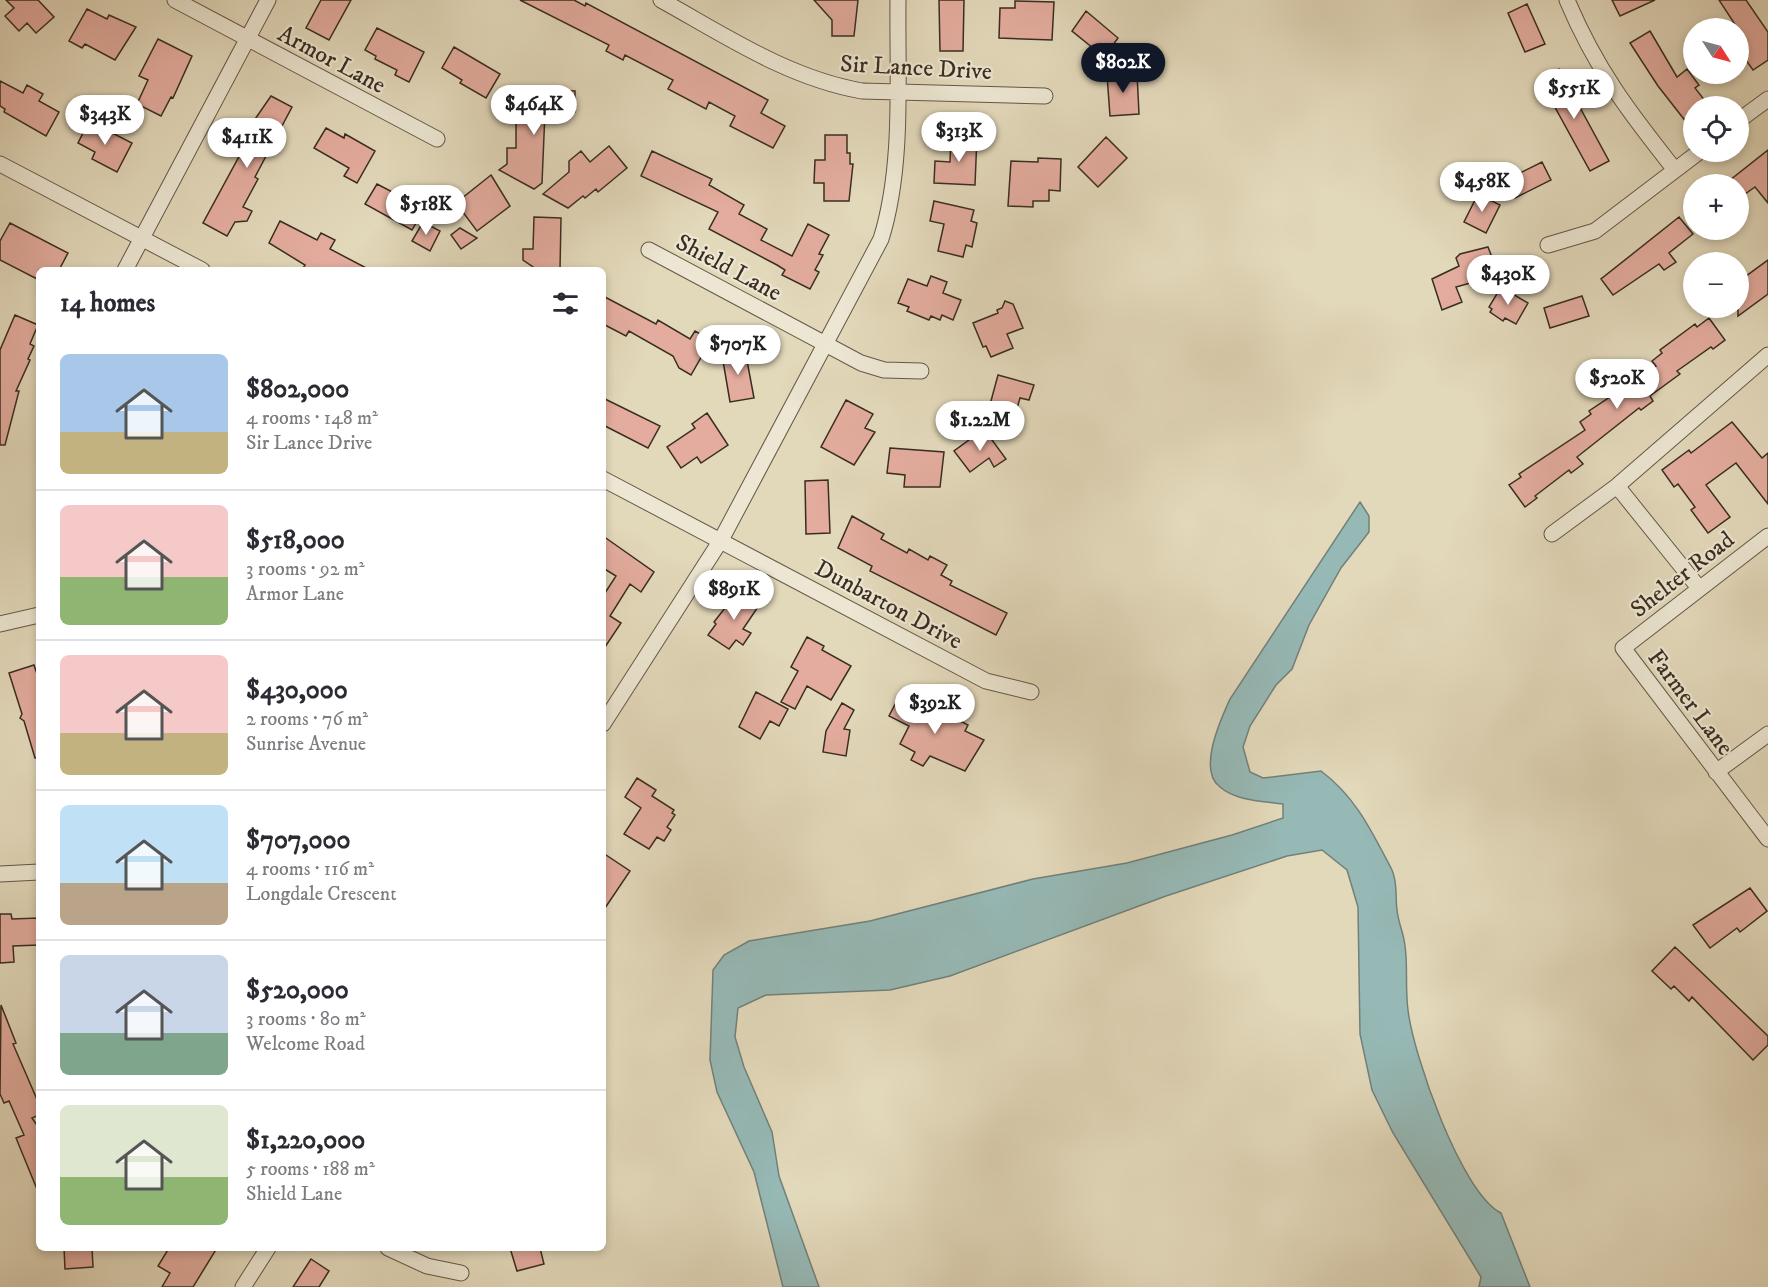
<!DOCTYPE html>
<html lang="en">
<head>
<meta charset="utf-8">
<style>
  body { margin:0; font-family:"IM FELL DW Pica",serif; background:#f2f2f3; color:#2b2b33; height:100vh; display:flex; flex-direction:column; font-size:22px; white-space:nowrap }
  * { box-sizing:border-box; margin:0 }
  p { font-size:20px; color:#7c7c81 }
  .icon { flex:none; width:33px; height:33px; fill:none; stroke:currentColor; stroke-width:2; stroke-linecap:round; stroke-linejoin:round }
  .map { position:relative; flex:1; overflow:hidden }
  .details { position:absolute; left:36px; top:267px; width:570px; height:984px; display:flex; flex-direction:column; background:#fff; border-radius:9px; box-shadow:0 3px 9px #0003 }
  .details>* { flex:none }
  .needle { width:39px; rotate:126deg }
  .tools { position:absolute; left:1683px; top:18px; display:grid; gap:12px }
  .tools a { display:grid; place-items:center; width:66px; height:66px; border-radius:50%; background:#fff; box-shadow:0 3px 9px #0003; font-size:30px }
  .price { position:absolute; translate:-50% -51px; padding:0 14px; border-radius:21px; background:#fff; color:#222; font-size:20px; line-height:39px; filter:drop-shadow(0 2px 3px #0008) }
  .price::after { content:''; position:absolute; left:50%; top:36px; width:18px; height:14px; margin-left:-9px; background:inherit; clip-path:polygon(0 0,100% 0,50% 100%) }
  .price.on { background:#111827; color:#fff }
  ul { padding:0; list-style:none }
  li { display:flex; align-items:center; gap:18px; height:150px; padding:0 24px }
  li+li { border-top:2px solid #e1e1e2 }
  li span { display:grid; place-items:center; flex:none; width:168px; height:120px; border-radius:9px; color:#555 }
  li>.icon { margin-inline-start:auto }
  span .icon { width:72px; height:72px; fill:#fffc; stroke-width:1 }
  li b { font-size:26px }
  h2 { display:flex; justify-content:space-between; align-items:center; height:72px; padding:0 24px; font-size:26px }
  .map>svg:first-child { display:block }
  .water { fill:#96b9b6; stroke:#71817a; stroke-width:1.5 }
  .building { fill:#e3ac9e; stroke:#392d21; stroke-width:1.5 }
  .lines { fill:none; stroke-linecap:round; stroke-linejoin:round }
  .street-casing { stroke:#635847; stroke-width:17 }
  .street { stroke:#ece6d2; stroke-width:15 }
  .labels { text-anchor:middle; stroke-width:4.5; stroke-linejoin:round; paint-order:stroke }
  .street-label { font-size:24px; fill:#392d21; stroke:#ece6d2 }
</style>
</head>
<body>
<div class="map">
<svg width="1768" height="1287" viewBox="0 0 1768 1287">
  <rect width="100%" height="100%" fill="#e2d8ba"/>
  <filter id="stains"><feTurbulence type="fractalNoise" baseFrequency=".00333" numOctaves="4"/><feColorMatrix values="0 0 0 0 .2 0 0 0 0 .09 0 0 0 0 .02 0 0 0 .5 -.17"/></filter>
  <radialGradient id="worn" r=".72"><stop offset=".6" stop-color="#630" stop-opacity="0"/><stop offset="1" stop-color="#630" stop-opacity=".3"/></radialGradient>
  <path class="water" d="M1360 502 1369 516V532L1341 568 1309 625 1292 669 1276 685 1250 726 1243 747 1250 772 1263 778 1321 771C1356 797 1372 832 1392 870 1398 884 1395 896 1397 910 1398 922 1404 934 1405 946 1408 967 1405 988 1408 1010 1413 1054 1461 1193 1501 1213L1530 1287H1479L1481 1277 1393 1133 1372 1090 1360 1034 1358 907 1347 870 1322 850 1287 856 1166 896 950 976 890 990 766 995 738 1008 735 1037 744 1067 772 1132 779 1176 819 1287H783L754 1172 717 1092 710 1060 713 970 724 955 749 941 870 921 1033 879 1127 863 1232 835 1283 818V804C1263 801 1236 801 1220 787 1197 770 1221 719 1230 699Z"/>
  <path class="building" d="M6 0H38L54 17 36 33 27 23 19 31 5 16 14 8Z
    M321 0H351L329 40 306 28Z
    M520 0H574L585 6 586 3 768 100 761 113 785 126 773 148 730 126 735 116 709 102 706 109 668 89 673 80 625 55 623 60 606 51 609 45Z
    M814 0H858L854 36H832V20Z
    M939 0H964L963 51H940Z
    M1612 0H1655L1620 16Z
    M1719 0H1746L1768 32V60L1753 70 1738 49V42L1744 38Z
    M1015 1 1054 2 1052 40 999 38 1000 8H1015Z
    M1527 4 1545 44 1525 52 1508 13Z
    M87 9 107 19 109 15 136 27 115 60 85 44 82 48 69 41Z
    M1086 11 1118 38 1104 57 1072 31Z
    M377 28 424 52 409 82 395 75 397 70 375 59 376 56 365 50Z
    M1650 31 1677 77 1687 69 1699 85 1695 88 1709 106H1694V132L1658 86 1630 43Z
    M158 39 192 56 173 98 171 97 161 116 137 104 148 80 139 76Z
    M454 47 500 74 486 98 460 83 462 80 442 68Z
    M1559 69 1609 161 1590 171 1540 80Z
    M1137 73 1139 114 1110 116 1107 75Z
    M0 81 23 93 27 85 43 94 39 101 59 112 46 136 4 112 5 109 0 106Z
    M550 90 575 91V112H545L542 183 534 189 499 170 507 164V148H516V108H520V97H550Z
    M271 96 292 107 255 177 258 179 243 207 252 211 247 221 235 222 227 236 203 223 255 127 251 125Z
    M89 121 132 143 117 172 92 159 95 152 78 143Z
    M326 128 344 138 345 134 375 151 357 183 344 176 349 168 314 148Z
    M825 135H847V153H850V164H853L849 201H824V183H814L815 160H825Z
    M951 135 977 136 975 185 934 183 935 161 950 162Z
    M1106 137 1127 158 1098 187 1078 167Z
    M609 146 627 168 598 192 596 189 585 198 583 196 568 208 543 194 569 172V161L581 151 590 162Z
    M1768 150V203L1755 187 1738 199V184H1725Z
    M652 151 712 179 709 185 744 205 739 214 767 229 761 240 792 256 808 224 829 235 819 254 823 255 815 270 819 272 810 289 782 275 785 270 777 265 709 229 718 212 641 176Z
    M1038 158 1061 159 1060 191 1049 190V201H1033V207L1008 206 1011 161 1038 162Z
    M1542 162 1551 180 1515 198 1506 180Z
    M491 175 510 206 477 231 456 203Z
    M377 184 394 193 395 190 424 209 412 230 365 204Z
    M1478 194 1500 205 1486 233 1464 222Z
    M934 201 974 210 971 221 977 223 972 247 966 245 963 257 938 251 944 224 930 221Z
    M534 217 561 218 560 270H533V267L523 260V249H533Z
    M1679 217 1693 234 1669 253 1676 262 1664 270 1659 264 1613 295 1601 279Z
    M280 221 317 240 321 233 335 240 330 249 370 270H302L305 265 269 243Z
    M423 222 440 231 430 251 412 241Z
    M10 223 68 253 59 270H39V280L0 260V241Z
    M460 228 477 238 461 249 451 235Z
    M1488 247 1499 275 1456 287 1462 302 1442 310 1432 279 1459 266 1456 258 1460 254Z
    M1768 260V294L1738 316V282Z
    M931 276 947 282 943 293 961 300 953 320 942 315 940 320 931 316 929 320 907 311 909 307 898 303 908 279 927 286Z
    M1501 287 1528 303 1516 324 1505 318 1503 321 1490 312 1492 309 1489 307Z
    M603 296 656 324 658 320 690 339 695 331 711 340 691 375 679 368 673 356 629 331 626 336 603 324Z
    M1582 296 1589 316 1550 328 1544 308Z
    M1005 301 1013 304 1023 328 1007 334 1013 348 991 357 986 346 983 347 973 323 998 313 997 310 1002 308Z
    M15 315 38 325 30 344 34 346 28 359 30 360 16 391H19L5 445H0V350Z
    M1709 318 1725 340 1713 349 1711 347 1677 371 1680 374 1650 396 1653 401 1641 410 1639 408 1577 457 1583 464 1571 473 1569 470 1535 496 1537 498 1525 507 1509 485 1521 477 1519 474 1585 430 1580 422 1591 414 1589 411 1656 366 1652 361 1662 353 1660 350 1695 324 1697 327Z
    M745 350 754 398 730 402 722 355Z
    M998 375 1034 385 1029 400 1020 398 1014 419 988 412Z
    M603 398 660 426 648 448 603 425Z
    M846 400 873 414 865 428 875 432 854 465 821 447Z
    M707 413 728 445 701 463 697 457 681 468 667 447 695 428 692 424Z
    M1732 422 1762 458 1768 453V504L1736 463 1706 485 1730 517 1708 533 1691 510 1695 507 1678 484 1674 487 1662 470 1689 450 1691 453Z
    M984 429 1006 459 994 467 989 458 970 472 954 451Z
    M890 448 944 452 940 487H904L905 475 887 473Z
    M828 480 830 533 806 534 805 481Z
    M852 516 884 534 881 539 907 553 909 549 928 560 930 556 947 565 941 575 952 581 950 585 1007 613 996 635 870 571 872 566 838 548Z
    M603 536 654 572 641 592 630 584 610 616 621 623 603 650V596L616 576 603 568Z
    M739 590 760 604 743 629 751 633 743 645 736 640 729 649 708 635 716 624 714 622Z
    M807 637 824 646 822 650 851 666 831 700 807 686 795 709 781 702 798 671 791 667Z
    M34 665 39 680V758H35L24 721 20 718 22 714 9 673Z
    M756 692 788 709 779 726 770 721 760 739 739 727Z
    M901 693 950 722 953 717 968 725 965 731 984 740 965 771 930 756 923 766 911 760 915 752 900 744 909 726 889 716Z
    M842 703 854 710 844 729 850 730 846 756 823 752 826 731Z
    M637 778 656 790 652 796 674 810 672 813 675 815 667 827 671 830 664 841 657 837 649 849 624 834 641 808 625 797Z
    M603 853 630 871 603 911Z
    M1750 888 1767 911 1740 932 1737 928 1710 948 1693 925Z
    M0 914H11L12 919 39 918V945L13 946 14 962 0 963Z
    M1675 947 1768 1036V1045L1753 1060 1692 997 1689 1001 1674 986 1671 989 1652 971Z
    M1 1005 16 1043 13 1044 39 1104V1115L32 1118 39 1128V1194L16 1138 24 1135 9 1101 4 1103 0 1094Z
    M64 1248H92L93 1267 65 1269Z
    M169 1248H217L193 1287H162L170 1273 158 1266Z
    M510 1248H540L544 1264 517 1271Z
    M311 1259 329 1271 319 1287H293Z"/>
  <g class="lines">
    <defs>
      <path id="street" d="M175 0 437 139
        M661 0C726 36 788 78 862 91L1045 96
        M1567 0C1596 69 1629 112 1675 170
        M1738 121 1768 99
        M0 164 202 270
        M1548 245 1595 231 1699 152
        M649 250 861 363 884 370 921 371
        M125 270 268 0
        M603 479 986 681 1031 692
        M1617 486 1699 588
        M1552 534 1617 486 1768 355
        M1768 536 1623 648 1768 839
        M0 624 39 615
        M603 724 721 540 881 239C904 166 897 77 898 0
        M1716 772 1768 734
        M0 874 39 872
        M388 1248 427 1266 461 1273
        M243 1287 268 1248"/>
    </defs>
    <use href="#street" class="street-casing"/>
    <use href="#street" class="street"/>
  </g>
  <g class="labels">
    <g class="street-label">
      <text transform="translate(332 59) rotate(28)" y="8">Armor Lane</text>
      <text transform="translate(916 67) rotate(3)" y="8">Sir Lance Drive</text>
      <text transform="translate(729 267) rotate(28)" y="8">Shield Lane</text>
      <text transform="translate(1682 574) rotate(-38)" y="8">Shelter Road</text>
      <text transform="translate(889 604) rotate(28)" y="8">Dunbarton Drive</text>
      <text transform="translate(1691 702) rotate(53)" y="8">Farmer Lane</text>
    </g>
  </g>
  <rect width="100%" height="100%" filter="url(#stains)"/>
  <rect width="100%" height="100%" fill="url(#worn)"/>
</svg>
<div class="tools">
<a><svg class="needle" viewBox="-14 -14 28 28"><path d="M0-13l5 13h-10z" fill="#e53935"/><path d="M0 13l5-13h-10z" fill="#7c7c81"/></svg></a>
<a><svg class="icon" aria-label="locate" viewBox="0 0 24 24"><circle cx="12" cy="12" r="6"/><path d="M12 2v4M12 18v4M2 12h4M18 12h4"/></svg></a>
<a>+</a>
<a>−</a>
</div>
<b class="price on" style="left:1123px;top:94px">$802K</b>
<b class="price" style="left:1574px;top:120px">$551K</b>
<b class="price" style="left:534px;top:136px">$464K</b>
<b class="price" style="left:105px;top:146px">$343K</b>
<b class="price" style="left:959px;top:163px">$313K</b>
<b class="price" style="left:247px;top:169px">$411K</b>
<b class="price" style="left:1482px;top:213px">$458K</b>
<b class="price" style="left:426px;top:236px">$518K</b>
<b class="price" style="left:1508px;top:306px">$430K</b>
<b class="price" style="left:738px;top:376px">$707K</b>
<b class="price" style="left:1617px;top:410px">$520K</b>
<b class="price" style="left:980px;top:452px">$1.22M</b>
<b class="price" style="left:734px;top:621px">$891K</b>
<b class="price" style="left:935px;top:735px">$392K</b>
<section class="details">
<h2>14 homes<svg class="icon" aria-label="filters" viewBox="0 0 24 24"><path d="M4 7h16M4 17h16"/><circle cx="9" cy="7" r="2"/><circle cx="15" cy="17" r="2"/></svg></h2>
<ul>
<li><span style="background:linear-gradient(#a9c7e8 65%,#c2b280 0)"><svg class="icon" aria-label="home" viewBox="0 0 24 24"><path d="M3 11l9-7 9 7M6 9v11h12V9"/></svg></span><div><b>$802,000</b><p>4 rooms · 148 m²</p><p>Sir Lance Drive</p></div></li>
<li><span style="background:linear-gradient(#f6c9c9 60%,#8fb573 0)"><svg class="icon" aria-label="home" viewBox="0 0 24 24"><path d="M3 11l9-7 9 7M6 9v11h12V9"/></svg></span><div><b>$518,000</b><p>3 rooms · 92 m²</p><p>Armor Lane</p></div></li>
<li><span style="background:linear-gradient(#f6c9c9 65%,#c2b280 0)"><svg class="icon" aria-label="home" viewBox="0 0 24 24"><path d="M3 11l9-7 9 7M6 9v11h12V9"/></svg></span><div><b>$430,000</b><p>2 rooms · 76 m²</p><p>Sunrise Avenue</p></div></li>
<li><span style="background:linear-gradient(#bfe0f5 65%,#b9a48a 0)"><svg class="icon" aria-label="home" viewBox="0 0 24 24"><path d="M3 11l9-7 9 7M6 9v11h12V9"/></svg></span><div><b>$707,000</b><p>4 rooms · 116 m²</p><p>Longdale Crescent</p></div></li>
<li><span style="background:linear-gradient(#c9d6e8 65%,#7fa58c 0)"><svg class="icon" aria-label="home" viewBox="0 0 24 24"><path d="M3 11l9-7 9 7M6 9v11h12V9"/></svg></span><div><b>$520,000</b><p>3 rooms · 80 m²</p><p>Welcome Road</p></div></li>
<li><span style="background:linear-gradient(#dfe7d0 60%,#8fb573 0)"><svg class="icon" aria-label="home" viewBox="0 0 24 24"><path d="M3 11l9-7 9 7M6 9v11h12V9"/></svg></span><div><b>$1,220,000</b><p>5 rooms · 188 m²</p><p>Shield Lane</p></div></li>
</ul>
</section>
</div>
</body>
</html>
